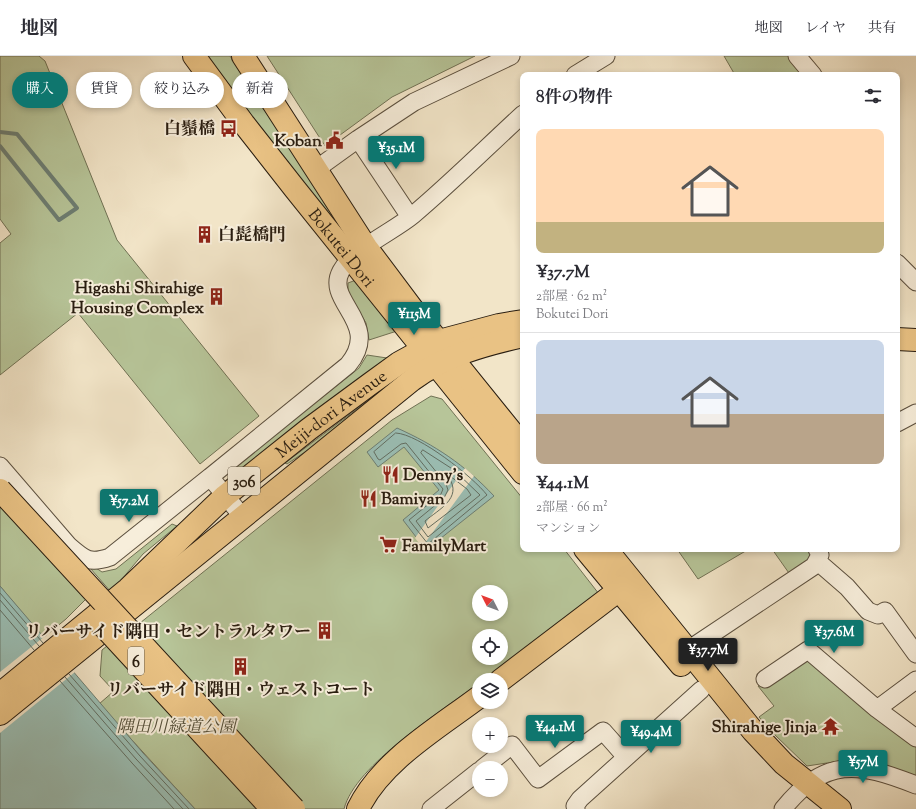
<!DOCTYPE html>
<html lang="ja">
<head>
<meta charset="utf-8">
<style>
  body { margin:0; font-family:"Sorts Mill Goudy","Noto Serif JP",serif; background:#f7f7f7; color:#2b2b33; height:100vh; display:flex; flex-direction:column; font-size:15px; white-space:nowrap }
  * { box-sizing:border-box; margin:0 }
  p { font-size:13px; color:#7c7c81 }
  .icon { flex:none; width:22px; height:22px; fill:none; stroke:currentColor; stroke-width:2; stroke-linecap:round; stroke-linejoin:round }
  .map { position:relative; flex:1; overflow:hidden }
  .side { position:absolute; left:520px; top:16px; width:380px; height:480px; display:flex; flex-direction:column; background:#fff; border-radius:8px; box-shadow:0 2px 6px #0003 }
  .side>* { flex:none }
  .hud { position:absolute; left:12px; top:16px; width:380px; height:36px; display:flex; gap:8px }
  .needle { width:26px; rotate:312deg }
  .buttons { position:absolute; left:472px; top:529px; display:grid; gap:8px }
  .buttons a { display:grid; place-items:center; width:36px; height:36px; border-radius:50%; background:#fff; box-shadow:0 2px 6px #0003; font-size:20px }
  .price { position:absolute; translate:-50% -34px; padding:0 9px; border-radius:4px; background:#0f766e; color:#fff; font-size:13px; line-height:26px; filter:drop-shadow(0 1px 2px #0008) }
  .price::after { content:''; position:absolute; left:50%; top:24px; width:12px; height:9px; margin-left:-6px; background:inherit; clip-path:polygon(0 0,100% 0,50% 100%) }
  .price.active { background:#222; color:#fff }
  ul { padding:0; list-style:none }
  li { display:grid; align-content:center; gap:8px; height:212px; padding:0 16px }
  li+li { border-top:1px solid #e1e1e2 }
  li span { display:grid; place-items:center; height:124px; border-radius:8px; color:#555 }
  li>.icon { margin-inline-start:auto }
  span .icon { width:72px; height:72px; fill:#fffc; stroke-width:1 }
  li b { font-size:17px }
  h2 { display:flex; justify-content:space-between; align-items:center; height:48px; padding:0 16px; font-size:17px }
  .pill { padding:0 14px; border-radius:18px; background:#fff; box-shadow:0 2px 6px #0003; font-size:14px; line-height:36px }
  .pill.active { background:#0f766e; color:#fff }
  header { display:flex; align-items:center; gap:24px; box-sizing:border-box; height:56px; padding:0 20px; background:#fff; border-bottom:1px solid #e1e1e2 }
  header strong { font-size:19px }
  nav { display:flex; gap:22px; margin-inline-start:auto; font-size:14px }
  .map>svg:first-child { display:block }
  .green { fill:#b7c599; stroke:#707154; fill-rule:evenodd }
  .water { fill:#9bbfb5; stroke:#6d7e73 }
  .pier { fill:#f2e5c8 }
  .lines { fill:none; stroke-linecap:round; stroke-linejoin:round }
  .shore { stroke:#626e62; stroke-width:1 }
  .stream { stroke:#6d7e73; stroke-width:4 }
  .minor-casing { stroke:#5b4f3e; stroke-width:19 }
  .major-casing { stroke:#291d10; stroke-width:24 }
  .highway-casing { stroke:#291d10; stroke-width:24 }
  .minor { stroke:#f7eedb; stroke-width:17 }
  .major { stroke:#e9c284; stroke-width:22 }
  .highway { stroke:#e9c284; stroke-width:22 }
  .highway-bridge-casing { stroke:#291d10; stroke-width:24; stroke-linecap:butt }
  .highway-bridge { stroke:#e9c284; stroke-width:22 }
  .labels { text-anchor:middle; stroke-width:4; stroke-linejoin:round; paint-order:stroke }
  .shield { fill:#f7eedb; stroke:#675c4d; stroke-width:1 }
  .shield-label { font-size:16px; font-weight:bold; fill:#291d10 }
  .poi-label { font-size:17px; font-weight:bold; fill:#291d10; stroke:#f7eedb; text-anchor:end }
  .street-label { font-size:17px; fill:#291d10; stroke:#f7eedb }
  .park-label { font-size:17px; font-style:italic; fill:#544f39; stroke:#f7eedb }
</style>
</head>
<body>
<header>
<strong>地図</strong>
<nav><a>地図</a><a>レイヤ</a><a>共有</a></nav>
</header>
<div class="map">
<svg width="916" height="753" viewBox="0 0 916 753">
  <rect width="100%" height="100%" fill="#f2e5c8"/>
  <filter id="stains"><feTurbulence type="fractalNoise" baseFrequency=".005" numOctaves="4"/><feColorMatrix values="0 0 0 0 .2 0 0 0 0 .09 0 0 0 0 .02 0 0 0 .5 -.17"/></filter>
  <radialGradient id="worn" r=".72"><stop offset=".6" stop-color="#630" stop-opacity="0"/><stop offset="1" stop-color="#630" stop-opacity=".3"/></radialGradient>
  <path class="green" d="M0 0H39L45 5 117 184 259 360 200 408 78 257 0 319V187L11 178 0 163Z
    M204 0H230L333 159 329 162Z
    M267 0H475L392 41 325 90Z
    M724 0H794L809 19H735Z
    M356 224 397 275 369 284 366 267 348 237V227Z
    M367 299 387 302 239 417H234L233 413 236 409 359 312Z
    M401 320 338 374 287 408 285 407Z
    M431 340 442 343 523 443V493H564L599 538 483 624H479V627C442 655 355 709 344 753H195L99 648 114 635 100 620 102 594 138 565 140 567 392 364ZM479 536H501V558H479ZM479 580H501V602H479Z
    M0 445 86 543 66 563 43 582 0 530Z
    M172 468 177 470 143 498 111 536 90 512 93 510 102 516 116 513Z
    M677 493H749L698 523Z
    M772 493H809L811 497 809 509 791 520Z
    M804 601 916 687V723L880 707 840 705 807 710 775 679 759 661 774 650 758 630Z"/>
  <path class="water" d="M397 372C435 389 465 409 494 440L426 494 403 464 439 434 404 391 378 411 367 396Z
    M0 530 143 697 195 753H0Z"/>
  <path class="pier" d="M465 412 474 420 422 491 415 482Z
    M45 580 75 616 0 677V616Z"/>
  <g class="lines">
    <path class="shore" d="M396 377C419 378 473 421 487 439L428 488 409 464 441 438 443 433 406 387 401 388 380 404 378 403 374 396Z
      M423 394 454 414 480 439 428 481 416 465 444 442 448 434 446 428 421 397Z
      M450 420 467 433 471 439 428 472 425 465C438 454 463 442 449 422Z
      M0 537 43 587
      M0 544 39 590
      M0 554 34 594
      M69 618 140 700 189 753
      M65 621 136 703 183 753
      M60 625 132 707 174 753"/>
    <path class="stream" d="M0 76 17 78 77 152 59 164 0 90"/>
    <defs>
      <path id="minor" d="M797 0 813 19
        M575 19 606 0
        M358 83 410 161
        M315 114 358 83 414 46 511 0
        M897 207 916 226
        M897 367 916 357
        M0 410 69 490C85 504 90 508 110 501L210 421 242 460
        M210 421 348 309C383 267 324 246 341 215 353 193 394 175 413 159 451 127 487 91 523 58
        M817 505 847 531 868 555 878 559 885 555 916 598
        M688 594 814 510 820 499 817 493
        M765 623 808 594 877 653 916 624
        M877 653 916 682
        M483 712 512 689 538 723 603 675 626 701
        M431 753 479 715
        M576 753 575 750 580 743 701 634
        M783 753C825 701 858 706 916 729"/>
      <g id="major">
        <path id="s1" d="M194 0 244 68 295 133 523 417"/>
        <path d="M243 0 366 191 414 255 523 390"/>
        <path d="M897 283 916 284"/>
        <path d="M585 493 681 609"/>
        <path d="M606 493 753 675 784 708 840 753"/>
        <path id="s2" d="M0 638 128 533 225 440 309 373 370 328 399 307 439 285 499 269 523 265"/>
        <path d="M0 658 412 324C446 299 483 289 523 280"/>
      </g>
      <path id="highway" d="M501 624 631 525
        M358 753C381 705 438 672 479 641"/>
    </defs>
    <use href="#minor" class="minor-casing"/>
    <use href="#major" class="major-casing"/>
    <use href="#highway" class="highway-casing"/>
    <use href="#minor" class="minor"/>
    <use href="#major" class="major"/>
    <use href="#highway" class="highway"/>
    <defs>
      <path id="highway-bridge" d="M0 434 294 753
        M98 564 272 753"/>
    </defs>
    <use href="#highway-bridge" class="highway-bridge-casing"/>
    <use href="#highway-bridge" class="highway-bridge"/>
  </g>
  <defs>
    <symbol id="bus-bare" viewBox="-9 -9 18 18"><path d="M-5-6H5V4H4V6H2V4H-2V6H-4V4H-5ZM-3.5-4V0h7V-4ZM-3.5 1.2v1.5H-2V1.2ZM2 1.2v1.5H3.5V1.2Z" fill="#8f2418" stroke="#f7eedb" stroke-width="2.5" paint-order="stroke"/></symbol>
    <symbol id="civic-bare" viewBox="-9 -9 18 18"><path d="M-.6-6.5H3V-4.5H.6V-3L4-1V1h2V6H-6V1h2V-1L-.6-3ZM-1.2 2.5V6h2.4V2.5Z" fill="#8f2418" stroke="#f7eedb" stroke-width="2.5" paint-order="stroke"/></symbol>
    <symbol id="building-bare" viewBox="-9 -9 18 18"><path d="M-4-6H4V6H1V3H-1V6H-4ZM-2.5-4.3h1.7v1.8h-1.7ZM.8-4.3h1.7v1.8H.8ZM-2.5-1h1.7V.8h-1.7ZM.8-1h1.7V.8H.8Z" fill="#8f2418" stroke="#f7eedb" stroke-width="2.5" paint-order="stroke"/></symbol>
    <symbol id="restaurant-bare" viewBox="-9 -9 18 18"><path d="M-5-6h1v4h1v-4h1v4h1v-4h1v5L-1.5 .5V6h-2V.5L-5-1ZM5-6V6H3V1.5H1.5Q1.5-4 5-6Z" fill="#8f2418" stroke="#f7eedb" stroke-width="2.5" paint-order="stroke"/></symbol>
    <symbol id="supermarket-bare" viewBox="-9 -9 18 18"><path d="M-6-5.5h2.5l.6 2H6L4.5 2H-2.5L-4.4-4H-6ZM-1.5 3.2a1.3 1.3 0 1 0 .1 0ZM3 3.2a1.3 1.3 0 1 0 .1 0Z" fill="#8f2418" stroke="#f7eedb" stroke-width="2.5" paint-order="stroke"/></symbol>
    <symbol id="temple-bare" viewBox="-9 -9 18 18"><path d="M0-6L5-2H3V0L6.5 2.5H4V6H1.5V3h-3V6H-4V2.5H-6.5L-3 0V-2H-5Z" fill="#8f2418" stroke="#f7eedb" stroke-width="2.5" paint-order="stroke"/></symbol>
  </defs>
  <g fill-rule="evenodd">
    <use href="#bus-bare" x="216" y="60" width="25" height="25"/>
    <use href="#civic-bare" x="322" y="72" width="25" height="25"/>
    <use href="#building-bare" x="192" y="166" width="25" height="25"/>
    <use href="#building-bare" x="204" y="228" width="25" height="25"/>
    <use href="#restaurant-bare" x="378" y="406" width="25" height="25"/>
    <use href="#restaurant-bare" x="356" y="430" width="25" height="25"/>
    <use href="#supermarket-bare" x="376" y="476" width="25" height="25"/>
    <use href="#building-bare" x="312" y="562" width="25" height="25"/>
    <use href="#building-bare" x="228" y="598" width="25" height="25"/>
    <use href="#temple-bare" x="818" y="658" width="25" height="25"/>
  </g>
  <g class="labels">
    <g class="shield">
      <rect x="228" y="411" width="32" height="28" rx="3"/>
      <rect x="128" y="591" width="16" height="28" rx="3"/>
    </g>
    <g class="shield-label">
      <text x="244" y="431">306</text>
      <text x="136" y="611">6</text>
    </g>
    <g class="poi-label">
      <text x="215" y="78">白鬚橋</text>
      <text x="322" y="90">Koban</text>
      <text x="218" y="184" text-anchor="start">白髭橋門</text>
      <text x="204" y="237">Higashi Shirahige<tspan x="204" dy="20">Housing Complex</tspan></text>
      <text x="403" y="424" text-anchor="start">Denny's</text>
      <text x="381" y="448" text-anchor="start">Bamiyan</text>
      <text x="402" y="495" text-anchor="start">FamilyMart</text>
      <text x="311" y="581">リバーサイド隅田・セントラルタワー</text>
      <text x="241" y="639" text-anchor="middle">リバーサイド隅田・ウェストコート</text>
      <text x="817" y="676">Shirahige Jinja</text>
    </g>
    <g class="street-label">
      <text dy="6" stroke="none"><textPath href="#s1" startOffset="242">Bokutei Dori</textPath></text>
      <text dy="6" stroke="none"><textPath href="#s2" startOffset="434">Meiji-dori Avenue</textPath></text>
    </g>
    <g class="park-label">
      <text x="176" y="676">隅田川緑道公園</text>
    </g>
  </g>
  <rect width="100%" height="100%" filter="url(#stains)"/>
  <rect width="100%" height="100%" fill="url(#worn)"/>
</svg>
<div class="buttons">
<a><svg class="needle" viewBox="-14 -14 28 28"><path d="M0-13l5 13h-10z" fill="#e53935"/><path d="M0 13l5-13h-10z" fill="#7c7c81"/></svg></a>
<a><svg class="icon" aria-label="locate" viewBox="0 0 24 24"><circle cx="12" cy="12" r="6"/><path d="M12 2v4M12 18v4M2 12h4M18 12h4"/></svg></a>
<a><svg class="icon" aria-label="layers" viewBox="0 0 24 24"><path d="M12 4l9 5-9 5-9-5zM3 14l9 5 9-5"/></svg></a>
<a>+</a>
<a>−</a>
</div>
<b class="price" style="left:396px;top:114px">¥35.1M</b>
<b class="price" style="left:414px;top:280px">¥115M</b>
<b class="price" style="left:129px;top:467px">¥57.2M</b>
<b class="price" style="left:834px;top:598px">¥37.6M</b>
<b class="price active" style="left:708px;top:616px">¥37.7M</b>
<b class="price" style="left:555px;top:693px">¥44.1M</b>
<b class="price" style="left:651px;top:698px">¥49.4M</b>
<b class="price" style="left:863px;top:728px">¥57M</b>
<div class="hud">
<a class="pill active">購入</a>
<a class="pill">賃貸</a>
<a class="pill">絞り込み</a>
<a class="pill">新着</a>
</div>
<section class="side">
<h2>8件の物件<svg class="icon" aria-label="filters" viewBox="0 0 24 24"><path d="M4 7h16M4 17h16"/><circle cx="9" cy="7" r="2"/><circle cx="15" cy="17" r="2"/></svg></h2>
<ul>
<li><span style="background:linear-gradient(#ffd9b3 75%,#c2b280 0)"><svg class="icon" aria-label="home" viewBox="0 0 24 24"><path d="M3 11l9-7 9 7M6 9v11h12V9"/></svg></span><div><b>¥37.7M</b><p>2部屋 · 62 m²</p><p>Bokutei Dori</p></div></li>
<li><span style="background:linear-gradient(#c9d6e8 60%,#b9a48a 0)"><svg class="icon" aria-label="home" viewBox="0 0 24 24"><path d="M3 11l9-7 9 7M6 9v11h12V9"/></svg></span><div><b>¥44.1M</b><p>2部屋 · 66 m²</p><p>マンション</p></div></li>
</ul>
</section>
</div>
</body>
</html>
